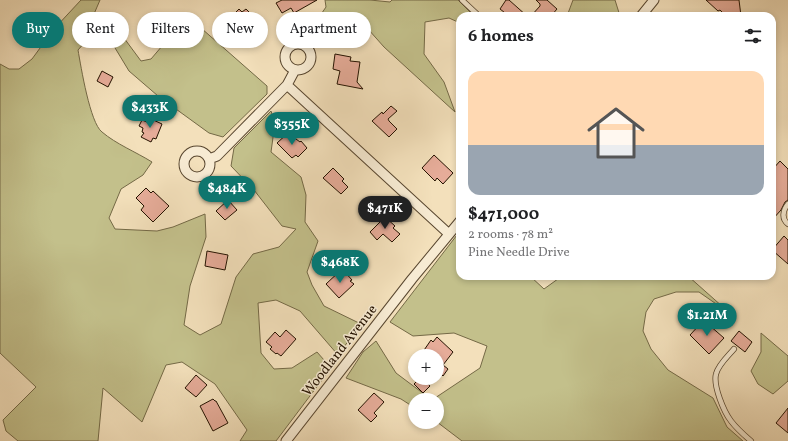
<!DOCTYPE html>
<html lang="en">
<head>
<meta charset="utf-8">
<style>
  body { margin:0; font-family:Vollkorn,serif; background:#f2f2f2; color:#202124; height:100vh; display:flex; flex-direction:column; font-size:15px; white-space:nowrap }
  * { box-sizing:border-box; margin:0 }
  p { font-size:13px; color:#757577 }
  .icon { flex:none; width:22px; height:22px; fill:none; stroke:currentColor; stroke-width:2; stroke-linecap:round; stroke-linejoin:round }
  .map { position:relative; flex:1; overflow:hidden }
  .sheet { position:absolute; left:456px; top:12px; width:320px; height:268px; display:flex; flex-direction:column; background:#fff; border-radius:12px; box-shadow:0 2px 6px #0003 }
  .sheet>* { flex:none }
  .guide { position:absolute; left:12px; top:12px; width:380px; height:36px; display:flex; gap:8px }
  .tools { position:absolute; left:408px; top:349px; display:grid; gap:8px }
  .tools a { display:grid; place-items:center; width:36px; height:36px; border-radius:50%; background:#fff; box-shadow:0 2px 6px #0003; font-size:20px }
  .price { position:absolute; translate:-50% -34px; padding:0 9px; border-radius:14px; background:#0f766e; color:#fff; font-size:13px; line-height:26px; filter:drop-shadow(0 1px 2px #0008) }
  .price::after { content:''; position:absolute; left:50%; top:24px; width:12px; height:9px; margin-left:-6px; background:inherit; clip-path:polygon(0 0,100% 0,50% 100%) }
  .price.on { background:#222; color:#fff }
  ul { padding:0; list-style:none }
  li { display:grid; align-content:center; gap:8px; height:212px; padding:0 12px }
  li+li { border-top:1px solid #e0e0e0 }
  li span { display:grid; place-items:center; height:124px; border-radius:12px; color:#555 }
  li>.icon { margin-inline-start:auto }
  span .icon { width:72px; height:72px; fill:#fffc; stroke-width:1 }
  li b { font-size:17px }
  h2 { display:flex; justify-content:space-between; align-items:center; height:48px; padding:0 12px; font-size:17px }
  .pill { padding:0 14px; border-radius:18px; background:#fff; box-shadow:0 2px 6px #0003; font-size:14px; line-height:36px }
  .pill.on { background:#0f766e; color:#fff }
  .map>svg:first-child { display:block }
  .green { fill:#c3c08b; stroke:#746946 }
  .building { fill:#e6ac99; stroke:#241200 }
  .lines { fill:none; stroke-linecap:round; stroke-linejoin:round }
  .lane-casing { stroke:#58462f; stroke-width:6 }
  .street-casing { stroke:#58462f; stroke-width:11 }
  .lane { stroke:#f7ebd3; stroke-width:4.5 }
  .street { stroke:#f7ebd3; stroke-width:9 }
  .labels { text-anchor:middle; stroke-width:3; stroke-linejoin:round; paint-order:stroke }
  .street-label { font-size:14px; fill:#241200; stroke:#f7ebd3 }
</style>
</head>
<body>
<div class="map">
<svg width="788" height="441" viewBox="0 0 788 441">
  <rect width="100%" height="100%" fill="#f3e0bb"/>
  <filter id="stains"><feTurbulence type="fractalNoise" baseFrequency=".005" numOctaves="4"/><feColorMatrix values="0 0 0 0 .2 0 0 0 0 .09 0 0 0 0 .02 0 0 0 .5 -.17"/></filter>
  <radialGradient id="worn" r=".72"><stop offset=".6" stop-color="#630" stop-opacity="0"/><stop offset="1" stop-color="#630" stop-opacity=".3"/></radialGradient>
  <path class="green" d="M81 0H100L94 14 124 38 141 61 151 59 180 25 193 21 267 86V94L223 137 209 133 158 96 129 71 106 33 92 34 78 50C81 67 90 123 102 132 116 144 136 152 152 162L143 175 121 189 109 218 115 229 157 231 173 227 205 214 206 237 190 286 184 325 200 335 221 324 236 277 253 254 279 247 296 229 282 226 254 190 231 166 234 148 271 111 275 123 271 152 301 177 306 195 305 222 318 241 307 272 312 285 324 306 361 324 338 355 300 311 276 300 258 303 261 353 274 369 292 368 317 352 331 368 276 441H240L247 430 215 384 182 362 166 365 142 422 103 388 98 441H18L6 431 3 420 36 387 0 353V64L9 69H19L32 59 54 29Z
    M325 0H370L390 2 392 0H458L474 16H460V23L449 18 425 22 424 54 444 82 455 112 384 47 368 29 345 25 313 26 326 7Z
    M573 0H615L620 16H567Z
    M460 231V276H530L544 289 562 276H688L732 315 699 292H676L654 299 646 312 643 331 651 349 668 370 713 398 727 427 743 441H462L437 422V400H415V408L401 399 346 378 363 352 376 341 396 373 432 400 480 368 487 346 454 333 413 336 390 322Z
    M761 333 788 356V381L773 394 758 384 751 371 761 352Z"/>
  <path class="building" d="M282 0H317L294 13 291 8 282 13 276 3Z
    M506 0H509L527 16H509L500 9Z
    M536 0H547L557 9 551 16H531L540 6V4Z
    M706 0H739L741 16H726L720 10 718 11Z
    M239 9 242 12 246 9 257 20 246 31 248 33 240 41 228 28 235 21 231 17Z
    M335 54 351 57 350 61 360 62 357 82 363 89 337 84 340 71 333 69Z
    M102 71 113 77 108 87 97 81Z
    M391 106 397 111 388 119 389 121 397 129 389 137 372 121 382 112 383 114Z
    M149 118 162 124 156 139 153 138 151 142 141 137 144 133 142 132 143 128 139 126 142 120 147 122Z
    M288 133 300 142 301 141 307 148 298 157 296 155 292 158 277 143Z
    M434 155 453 173 443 184 437 178 435 181 422 168Z
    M780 161 788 169V200L785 202 781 210 772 220V170Z
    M333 168 344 179 342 181 348 187 341 194 323 178Z
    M146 188 151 193 153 191 169 206 153 222 141 210 144 206 136 198Z
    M228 200 237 210 225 220 216 211Z
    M385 217 395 226 393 228 400 234 392 242 383 234 377 240 370 232Z
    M784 236 788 240V264L772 250Z
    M207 251 228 255 225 270 205 266Z
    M341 270 343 272 344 271 352 280 350 281 354 284 339 298 326 284Z
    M702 322 707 327 709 325 724 338 709 354 690 335Z
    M286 330 296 339 281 356 277 353 276 354 270 349 272 347 266 342 275 332 280 337Z
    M739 331 752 342 745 352 731 341Z
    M437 337 453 352 443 365 448 369 443 376 438 371 437 372V356H420L431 340 433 342Z
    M196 375 207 385 196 397 185 388Z
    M420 378H423L430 386 423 393 414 384Z
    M374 393 384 402 374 413 377 416 371 422 358 410Z
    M213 399 215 401H216L228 423 213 431 200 406Z
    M788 408V433L776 423Z"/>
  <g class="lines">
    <defs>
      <path id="lane" d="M462 0 479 16
        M788 204C783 210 781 219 788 224
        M734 349C728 356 718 365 716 374 713 386 724 412 731 421 737 429 744 435 751 441"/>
      <path id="street" d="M641 16 654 0
        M285 57a13 13 0 1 1 26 0a13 13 0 1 1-26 0Z
        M287 85 449 234
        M184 164a13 13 0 1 1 26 0a13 13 0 1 1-26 0Z
        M209 159 217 156 287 85 295 70
        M286 441 412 279 460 221"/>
    </defs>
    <use href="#lane" class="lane-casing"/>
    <use href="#street" class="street-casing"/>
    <use href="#lane" class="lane"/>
    <use href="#street" class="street"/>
  </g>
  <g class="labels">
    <g class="street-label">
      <text transform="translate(339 350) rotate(-52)" y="5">Woodland Avenue</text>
    </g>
  </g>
  <rect width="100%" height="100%" filter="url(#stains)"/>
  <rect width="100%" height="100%" fill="url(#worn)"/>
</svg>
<div class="tools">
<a>+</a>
<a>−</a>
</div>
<b class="price" style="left:150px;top:129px">$433K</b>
<b class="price" style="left:292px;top:146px">$355K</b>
<b class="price" style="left:227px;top:210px">$484K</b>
<b class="price on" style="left:385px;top:230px">$471K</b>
<b class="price" style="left:340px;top:284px">$468K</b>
<b class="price" style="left:707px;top:337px">$1.21M</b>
<div class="guide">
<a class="pill on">Buy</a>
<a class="pill">Rent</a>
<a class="pill">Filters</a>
<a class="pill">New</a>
<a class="pill">Apartment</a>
</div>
<section class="sheet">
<h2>6 homes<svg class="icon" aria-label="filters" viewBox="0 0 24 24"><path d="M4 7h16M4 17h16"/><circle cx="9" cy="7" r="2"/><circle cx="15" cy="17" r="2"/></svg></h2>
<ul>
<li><span style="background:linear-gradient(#ffd9b3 60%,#9aa5b1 0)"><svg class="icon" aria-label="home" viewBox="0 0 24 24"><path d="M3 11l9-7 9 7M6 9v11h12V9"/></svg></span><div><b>$471,000</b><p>2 rooms · 78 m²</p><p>Pine Needle Drive</p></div></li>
</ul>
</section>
</div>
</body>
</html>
